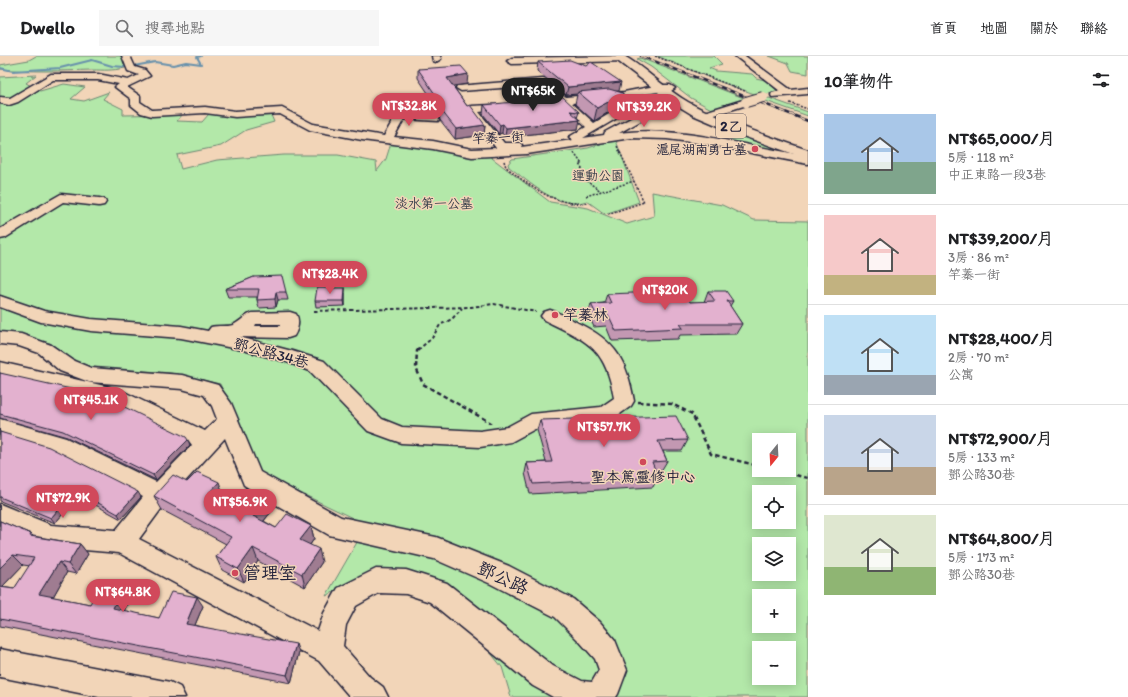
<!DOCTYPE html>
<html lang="zh-TW">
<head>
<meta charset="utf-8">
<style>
  body { margin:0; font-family:Itim,"LXGW WenKai TC",sans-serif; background:#f6f6f6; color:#202124; height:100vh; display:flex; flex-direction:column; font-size:15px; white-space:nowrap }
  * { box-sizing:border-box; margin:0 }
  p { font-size:13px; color:#757577 }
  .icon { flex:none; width:22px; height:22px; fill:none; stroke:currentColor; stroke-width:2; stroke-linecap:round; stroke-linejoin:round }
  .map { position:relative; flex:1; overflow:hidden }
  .panel { display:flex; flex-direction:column; background:#fff; width:320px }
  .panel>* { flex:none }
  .needle { width:26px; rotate:198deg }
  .fabs { position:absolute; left:752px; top:377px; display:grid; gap:8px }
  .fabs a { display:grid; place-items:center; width:44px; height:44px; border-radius:0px; background:#fff; box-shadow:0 2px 10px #0003; font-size:20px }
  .price { position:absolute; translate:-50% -34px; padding:0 9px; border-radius:14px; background:#d1495b; color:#fff; font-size:13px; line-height:26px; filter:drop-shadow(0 1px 2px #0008) }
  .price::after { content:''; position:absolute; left:50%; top:24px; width:12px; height:9px; margin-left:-6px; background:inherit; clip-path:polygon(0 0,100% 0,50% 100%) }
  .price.selected { background:#222; color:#fff }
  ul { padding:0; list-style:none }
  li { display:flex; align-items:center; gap:12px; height:100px; padding:0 16px }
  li+li { border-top:1px solid #e0e0e0 }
  li span { display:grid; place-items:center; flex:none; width:112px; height:80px; border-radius:0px; color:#555 }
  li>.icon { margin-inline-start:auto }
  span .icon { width:48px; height:48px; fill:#fffc; stroke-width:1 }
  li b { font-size:17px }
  h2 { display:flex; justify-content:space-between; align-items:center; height:48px; padding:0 16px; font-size:17px }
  header { display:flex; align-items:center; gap:24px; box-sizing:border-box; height:56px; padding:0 20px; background:#fff; border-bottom:1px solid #e0e0e0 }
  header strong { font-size:19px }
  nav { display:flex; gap:22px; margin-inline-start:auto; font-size:14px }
  .search { width:280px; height:36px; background:#f6f6f6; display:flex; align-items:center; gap:10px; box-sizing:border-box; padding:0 14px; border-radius:0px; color:#757577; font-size:15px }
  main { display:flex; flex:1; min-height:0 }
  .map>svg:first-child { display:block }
  .green { fill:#b3e8a9; stroke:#6a8572; fill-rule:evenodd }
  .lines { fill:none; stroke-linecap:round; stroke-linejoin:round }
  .stream { stroke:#6791ac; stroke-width:2 }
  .minor-casing { stroke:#22223b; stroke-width:3 }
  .major-casing { stroke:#22223b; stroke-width:3 }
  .path-far2 { stroke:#22223b; stroke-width:1.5; stroke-dasharray:2 1.5; stroke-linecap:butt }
  .path-far1 { stroke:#22223b; stroke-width:2; stroke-dasharray:3.5 2.5; stroke-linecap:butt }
  .path { stroke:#22223b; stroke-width:2.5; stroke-dasharray:4.5 3; stroke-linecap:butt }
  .minor { fill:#f2d5b8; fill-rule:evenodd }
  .major { fill:#f2d5b8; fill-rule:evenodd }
  .rail-casing { stroke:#22223b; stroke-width:2.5 }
  .rail { stroke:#f2d5b8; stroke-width:1.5; stroke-dasharray:5; stroke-linecap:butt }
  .minor-bridge-casing { stroke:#22223b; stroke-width:12; stroke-linecap:butt }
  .minor-bridge { stroke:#f2d5b8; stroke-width:10 }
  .wall { fill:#c398b2; stroke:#22223b; fill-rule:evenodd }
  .shaded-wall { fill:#9f7c91; stroke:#22223b }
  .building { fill:#e3b1cf; stroke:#22223b }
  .poi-dot { fill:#d1495b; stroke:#f2d5b8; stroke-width:1.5 }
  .labels { text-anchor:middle; stroke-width:3; stroke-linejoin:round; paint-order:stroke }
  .far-street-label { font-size:13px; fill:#22223b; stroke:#f2d5b8 }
  .far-poi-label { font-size:13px; fill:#22223b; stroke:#f2d5b8; text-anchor:end }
  .far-park-label { font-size:13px; fill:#38404c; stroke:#f2d5b8 }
  .shield { fill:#f2d5b8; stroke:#605860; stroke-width:1 }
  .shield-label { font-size:14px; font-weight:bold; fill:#22223b }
  .poi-label { font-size:15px; fill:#22223b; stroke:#f2d5b8; text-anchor:start }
  .street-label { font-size:15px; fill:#22223b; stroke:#f2d5b8 }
  .near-poi-label { font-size:18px; fill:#22223b; stroke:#f2d5b8; text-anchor:start }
  .near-street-label { font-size:18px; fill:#22223b; stroke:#f2d5b8 }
</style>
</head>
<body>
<header>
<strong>Dwello</strong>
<div class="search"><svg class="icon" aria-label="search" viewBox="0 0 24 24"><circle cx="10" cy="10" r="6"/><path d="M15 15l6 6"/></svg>搜尋地點</div>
<nav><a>首頁</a><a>地圖</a><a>關於</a><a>聯絡</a></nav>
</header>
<main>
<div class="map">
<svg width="808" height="641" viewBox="0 0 808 641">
  <rect width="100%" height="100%" fill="#f2d5b8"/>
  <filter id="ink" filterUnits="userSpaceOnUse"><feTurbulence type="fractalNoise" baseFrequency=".025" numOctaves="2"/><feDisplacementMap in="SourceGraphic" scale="8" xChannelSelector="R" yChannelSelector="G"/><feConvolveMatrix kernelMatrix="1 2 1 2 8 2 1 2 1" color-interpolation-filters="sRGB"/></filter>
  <g filter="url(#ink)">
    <path class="green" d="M36 0H123L125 12C111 15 105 14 92 14 61 15 31 16 0 13V9L29 4Z
      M657 0H714L722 8 709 12 716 15 752 18 756 22 769 25 777 35 760 40 715 24Z
      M769 0H808V18L792 15 788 7Z
      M640 2 749 44 715 55 691 42 651 11 637 3Z
      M36 19 26 27 40 35 64 28 85 31 71 43 84 45 109 36 103 43 123 53V59L183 58 177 65 202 66 209 58 271 59 274 66 246 74 221 90 177 99 181 113 217 104 284 99H338L376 106 377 115 386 103 391 87 447 93 464 100 488 99 550 146 588 152 627 168 654 160 652 136 722 149 754 164 808 165V641H511L502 611 439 533 377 514 326 540 367 469 259 417 220 328 171 317 83 310 50 287 0 277V21ZM759 384H789V414H759ZM759 436H789V466H759ZM759 488H789V518H759ZM759 540H789V570H759ZM759 592H789V622H759Z
      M769 42 808 56V60L763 44Z
      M743 78 808 102 725 86Z
      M615 82 639 146 605 158 587 145C558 155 530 126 509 111L508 108 512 103 588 92 601 88V85Z"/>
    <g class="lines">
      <path class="stream" d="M134 10 155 6 173 9 186 6 201 8 197 1 201 0
        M0 12 13 15 60 12 92 4 112 10 125 11"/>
      <defs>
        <path id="minor" d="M122 0H130L135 11 145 14 150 20 127 31 140 40V46L152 54 205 51 235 55 282 52 313 68 384 80 397 57 434 60 438 61 439 63 438 65 404 63 394 81 433 85 472 93 496 92 466 53 471 50 514 48 515 50 514 52 510 53 479 56 504 87H520L522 89 521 91 573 84 569 81 586 71 561 48 537 49 536 47 537 45 555 43 541 29 461 35 456 32 457 30 543 23 546 24 566 41 624 36 660 29H670L675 32 671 35 672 37 671 39 652 46 651 59 619 77C679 69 748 91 808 100V108L705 88 667 83 631 82 527 98 472 101 433 93 362 84 310 74 280 58 235 61 205 57 152 60 141 57 131 49V43L115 31 119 28 98 24H53L18 46 9 49 0 47V41L10 42 51 18H98L128 24 139 19 128 15ZM663 35 643 42 642 56 605 76 604 79 583 82 631 54 632 52 630 41ZM620 42 621 51 594 67 572 47Z
          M432 0H440L441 3 436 6 433 5Z
          M623 0 626 1V5L512 8 507 5 512 2Z
          M735 0H745L791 34 808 32V38L772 41 771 39 772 37 780 35Z
          M746 43 751 46 750 48 705 62 700 59 701 57Z
          M61 138 99 142 104 143 106 146 104 149 99 150 63 146 5 182 0 183V173Z
          M0 240 44 255 91 263 181 270 208 275 211 271C218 269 227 271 233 269 240 266 244 260 252 257L290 256 296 258C300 264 298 274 294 280L288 282 239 281 292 295 324 305 382 363 402 371 480 375 507 371 531 358 601 351 614 342C606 291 587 285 544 264L541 260 544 256 550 254C560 257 569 262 578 267 616 285 627 305 634 345L631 350 613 363 535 373 511 386 480 391 401 387 368 375 310 315 287 306 243 294 181 282 91 275 41 266 0 251ZM256 268H280V270H255Z
          M0 276 21 278 51 289 74 305 91 312 182 319 218 329 231 347 260 416 341 461 436 481 509 510 573 543 600 566 615 584 627 614 618 638 616 641H553L533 630 430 546 406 538 379 537 356 550 346 569 343 590 370 621 383 631 388 641H350L319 605 119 497 50 491 0 469V448L51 469 116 474 143 441 53 395 0 379V363L66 382 156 426 192 389 189 385 106 344 0 320V306L118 333 205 375 217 363 212 350 204 339 182 333 89 326 60 315 39 297 19 290 0 288ZM225 382 244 429 261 440 329 479 434 503 491 528 555 561 580 586 595 603 599 614 592 626 582 625 553 610 447 527 406 514 376 513 338 532 324 557 318 575 139 483 167 445Z
          M0 593 170 626 180 631 185 641H99L0 621Z"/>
        <path id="major" d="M611 0H624L629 3C649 16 667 34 688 46 726 67 768 80 808 94V103L740 79 693 59 670 45Z"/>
      </defs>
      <use href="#minor" class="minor-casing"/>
      <use href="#major" class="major-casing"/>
      <path class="path-far2" d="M655 0 745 35
        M790 47 808 53
        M574 97 582 108H579L588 123 585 124 601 135
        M504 105 506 111C531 131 554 150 588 147
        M586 140 634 125
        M608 158 644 146 617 90"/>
      <path class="path-far1" d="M314 255 471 251 494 248 536 256
        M418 294 432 282 440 269 452 263 462 252"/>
      <path class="path" d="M419 293 417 295 416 312 423 328 491 367
        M638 346 672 348 692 358 711 398 759 410
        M774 414 808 422"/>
      <use href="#minor" class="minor"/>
      <use href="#major" class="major"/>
      <defs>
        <path id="rail" d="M641 0 808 65"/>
      </defs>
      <use href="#rail" class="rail-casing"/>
      <use href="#rail" class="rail"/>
      <defs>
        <path id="minor-bridge" d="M746 46 763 41"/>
      </defs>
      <use href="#minor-bridge" class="minor-bridge-casing"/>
      <use href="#minor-bridge" class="minor-bridge"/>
    </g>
    <path class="wall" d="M538 6 619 35H616L623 38 619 50 594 65 575 48 577 39H566L537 15Z
      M418 13 467 28 453 30 467 50 485 69 484 79 455 83 440 64 439 60 436 58V54L434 51V46L418 22Z
      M484 49 579 56 577 62 578 73 505 81 502 77 499 78 483 58Z
      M254 221 286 236 288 244H278L276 251 259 252 257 244V241H228L225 233Z
      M708 235 733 245 730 250 742 268 736 278 680 279 678 283 612 285 606 270 594 271 588 258 591 248 604 247 607 238 690 246H704Z
      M345 237V250L316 251 315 245Z
      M0 317 190 389 156 424 67 381 0 362Z
      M540 364 688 384 682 395H663L667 405 661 415 656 416 658 421 653 431 530 438 525 417 527 407 546 406 537 374Z
      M0 376 141 441 121 463 79 440 55 467 0 445Z
      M154 440H224L221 444 231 449 267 442 271 456 264 465 276 472 311 470 314 483 310 489 322 506 305 531 258 505 244 526 222 514 216 501 226 488 162 454Z
      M0 465 31 478 33 480 80 488 88 498 76 518 67 516 53 541 90 548 125 528 133 537 124 555 159 562 203 550 195 569 299 596 291 627 0 570ZM23 509 30 510 14 533 2 531Z"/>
    <path class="shaded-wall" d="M468 18 467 28 447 31V22Z
      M621 26 619 35 581 38 578 36 577 38 566 39 568 31Z
      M623 38 619 50 594 65 597 52Z
      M580 64 578 73 505 81 506 72Z
      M503 68 502 77 499 78 500 69Z
      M485 69 484 79 455 83 456 73Z
      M345 232V250L344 245Z
      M276 236 278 244 276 251 275 243Z
      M188 384 190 389 156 424 153 419Z
      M219 426 224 440 215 451 209 437Z
      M75 434 79 440 55 467 51 462Z
      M138 436 141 441 121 463 118 458Z
      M267 442 271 456 257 473 253 460Z
      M311 470 314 483 304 497 300 484Z
      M80 488 88 498 76 518 68 508Z
      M253 492 258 505 244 526 238 513Z
      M319 493 322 506 305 531 302 518Z
      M13 499 23 509 0 533V512Z
      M59 506 67 516 49 548 39 538Z
      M125 528 133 537 121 561 113 552Z
      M197 541 203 550 192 576 186 568Z
      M296 588 299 596 291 627 287 619Z"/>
    <path class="building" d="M570 4 586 10 591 6 621 26 568 31 538 6Z
      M461 10 468 18 447 22 467 50 470 49 485 69 456 73 441 54 440 50 436 48H439L434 41H437L418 13Z
      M609 33 623 37V38L597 52 578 36Z
      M563 41 579 56 570 55 580 64 506 72 503 68 500 69 484 49Z
      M282 220 286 236H276L275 243 257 244 259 233H225L254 221Z
      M317 232H345L344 245H315Z
      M684 235 690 246 715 245 708 235H726L733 245H727L742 268H680L683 272 616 275 609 260H597L591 248 611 247 607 238Z
      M0 317 102 340 186 381 188 384 153 419 63 375 0 358Z
      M676 360 688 384 658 385 667 405 652 406 658 421 533 428 527 407 552 406 540 364Z
      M0 376 49 391 138 436 118 458 75 434 51 462 0 441Z
      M197 416 219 426 209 437 231 449 245 432 267 442 253 460 276 472 287 458 311 470 300 484 319 493 302 518 253 492 238 513 216 501 231 481 154 440 173 419 187 426Z
      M0 465 31 478 30 480 80 488 68 508 59 506 39 538 90 548 103 524 125 528 113 552 159 562 171 536 197 541 186 568 296 588 287 619 0 563V531L14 533 34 502 13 499 0 512Z"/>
  </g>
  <g class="poi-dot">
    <circle cx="755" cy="93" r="4"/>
    <circle cx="555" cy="259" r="4"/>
    <circle cx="643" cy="406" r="4"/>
    <circle cx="235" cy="517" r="4"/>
  </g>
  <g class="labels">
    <g class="far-street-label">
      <text transform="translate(498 81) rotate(-3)" y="5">竿蓁一街</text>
    </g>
    <g class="far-poi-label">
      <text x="747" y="98">滬尾湖南勇古墓</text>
    </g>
    <g class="far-park-label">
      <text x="598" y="124">運動公園</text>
      <text x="434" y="152">淡水第一公墓</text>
    </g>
    <rect class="shield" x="716" y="58" width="30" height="24" rx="3"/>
    <g class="shield-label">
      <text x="731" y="75">2乙</text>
    </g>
    <g class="poi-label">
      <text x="563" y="264">竿蓁林</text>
      <text x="643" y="426" text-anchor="middle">聖本篤靈修中心</text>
    </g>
    <g class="street-label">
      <text transform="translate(271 297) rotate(15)" y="5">鄧公路34巷</text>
    </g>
    <g class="near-poi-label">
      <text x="243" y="523">管理室</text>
    </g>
    <g class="near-street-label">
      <text transform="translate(503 522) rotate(25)" y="6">鄧公路</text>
    </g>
  </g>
</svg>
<div class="fabs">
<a><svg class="needle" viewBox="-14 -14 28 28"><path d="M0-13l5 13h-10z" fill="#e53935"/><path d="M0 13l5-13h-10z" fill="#757577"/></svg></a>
<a><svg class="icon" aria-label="locate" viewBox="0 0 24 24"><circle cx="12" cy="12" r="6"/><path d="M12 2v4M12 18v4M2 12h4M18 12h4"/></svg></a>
<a><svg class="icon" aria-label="layers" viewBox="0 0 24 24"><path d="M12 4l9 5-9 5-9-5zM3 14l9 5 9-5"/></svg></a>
<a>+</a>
<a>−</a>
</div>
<b class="price selected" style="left:533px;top:56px">NT$65K</b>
<b class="price" style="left:409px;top:71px">NT$32.8K</b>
<b class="price" style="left:644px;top:72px">NT$39.2K</b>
<b class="price" style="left:330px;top:239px">NT$28.4K</b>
<b class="price" style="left:665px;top:255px">NT$20K</b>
<b class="price" style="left:91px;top:365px">NT$45.1K</b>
<b class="price" style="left:604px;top:392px">NT$57.7K</b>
<b class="price" style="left:63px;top:463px">NT$72.9K</b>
<b class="price" style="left:240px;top:467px">NT$56.9K</b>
<b class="price" style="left:123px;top:557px">NT$64.8K</b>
</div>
<section class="panel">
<h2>10筆物件<svg class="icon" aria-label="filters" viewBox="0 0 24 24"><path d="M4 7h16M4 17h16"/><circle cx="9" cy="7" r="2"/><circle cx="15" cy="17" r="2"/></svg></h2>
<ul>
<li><span style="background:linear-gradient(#a9c7e8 60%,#7fa58c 0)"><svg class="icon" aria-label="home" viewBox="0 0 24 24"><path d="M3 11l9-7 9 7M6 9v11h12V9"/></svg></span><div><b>NT$65,000/月</b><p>5房 · 118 m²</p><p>中正東路一段3巷</p></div></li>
<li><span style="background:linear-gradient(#f6c9c9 75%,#c2b280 0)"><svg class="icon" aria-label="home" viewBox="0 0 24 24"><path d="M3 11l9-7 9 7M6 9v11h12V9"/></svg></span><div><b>NT$39,200/月</b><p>3房 · 86 m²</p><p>竿蓁一街</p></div></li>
<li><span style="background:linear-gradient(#bfe0f5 75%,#9aa5b1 0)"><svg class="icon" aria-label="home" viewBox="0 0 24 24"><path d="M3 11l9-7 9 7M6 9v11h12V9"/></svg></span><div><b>NT$28,400/月</b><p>2房 · 70 m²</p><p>公寓</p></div></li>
<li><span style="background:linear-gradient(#c9d6e8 65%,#b9a48a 0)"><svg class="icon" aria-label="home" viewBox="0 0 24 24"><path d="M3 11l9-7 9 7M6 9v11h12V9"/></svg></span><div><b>NT$72,900/月</b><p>5房 · 133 m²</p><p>鄧公路30巷</p></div></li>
<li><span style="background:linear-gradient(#dfe7d0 65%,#8fb573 0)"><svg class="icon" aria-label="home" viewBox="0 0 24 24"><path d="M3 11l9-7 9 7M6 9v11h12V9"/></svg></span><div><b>NT$64,800/月</b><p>5房 · 173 m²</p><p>鄧公路30巷</p></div></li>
</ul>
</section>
</main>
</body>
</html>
